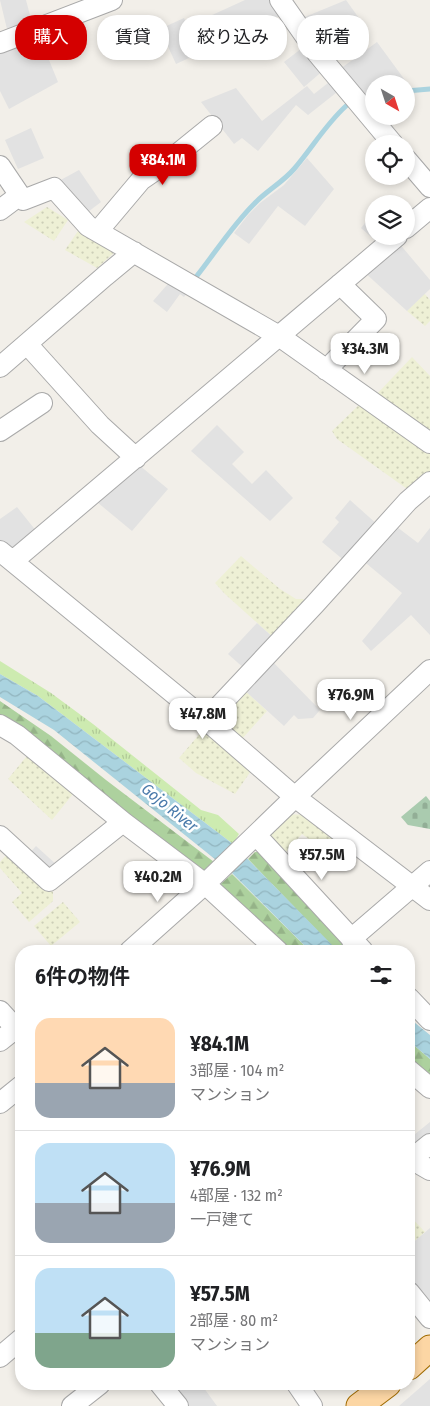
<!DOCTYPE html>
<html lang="ja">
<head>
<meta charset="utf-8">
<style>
  body { margin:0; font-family:"Fira Sans Condensed","Noto Sans JP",sans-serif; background:#f6f6f6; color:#202124; height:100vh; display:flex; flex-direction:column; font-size:19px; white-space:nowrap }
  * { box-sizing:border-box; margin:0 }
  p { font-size:16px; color:#757577 }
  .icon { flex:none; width:28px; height:28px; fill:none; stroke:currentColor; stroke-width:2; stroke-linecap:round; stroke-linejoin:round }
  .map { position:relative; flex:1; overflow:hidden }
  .sheet { position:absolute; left:15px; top:945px; width:400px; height:445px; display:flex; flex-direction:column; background:#fff; border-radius:20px; box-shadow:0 2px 8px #0003 }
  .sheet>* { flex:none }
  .top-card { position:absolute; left:15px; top:15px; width:400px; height:45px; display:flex; gap:10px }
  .needle { width:32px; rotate:141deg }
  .controls { position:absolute; left:365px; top:75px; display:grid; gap:10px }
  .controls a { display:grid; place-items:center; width:50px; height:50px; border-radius:50%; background:#fff; box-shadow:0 2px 8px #0003; font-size:25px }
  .price { position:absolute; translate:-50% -42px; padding:0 11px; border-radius:10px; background:#fff; color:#222; font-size:16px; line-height:32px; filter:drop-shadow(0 1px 2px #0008) }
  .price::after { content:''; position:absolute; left:50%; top:30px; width:15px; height:11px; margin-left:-8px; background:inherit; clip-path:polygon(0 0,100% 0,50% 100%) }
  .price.selected { background:#d40000; color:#fff }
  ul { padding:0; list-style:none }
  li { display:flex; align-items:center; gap:15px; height:125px; padding:0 20px }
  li+li { border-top:1px solid #e0e0e0 }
  li span { display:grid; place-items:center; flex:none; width:140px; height:100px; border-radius:15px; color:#555 }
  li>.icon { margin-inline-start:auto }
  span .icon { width:60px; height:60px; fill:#fffc; stroke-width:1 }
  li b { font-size:21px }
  h2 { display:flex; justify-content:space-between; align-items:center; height:60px; padding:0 20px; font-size:21px }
  .pill { padding:0 18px; border-radius:20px; background:#fff; box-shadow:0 2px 8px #0003; font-size:18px; line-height:45px }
  .pill.selected { background:#d40000; color:#fff }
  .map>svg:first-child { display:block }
  .farmland { fill:url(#farmland-dots) }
  .grass { fill:url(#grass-tufts) }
  .forest { fill:url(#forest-firs) }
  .cemetery { fill:url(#cemetery-stones) }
  .parking { fill:#e2e2e2 }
  .water { fill:url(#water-waves) }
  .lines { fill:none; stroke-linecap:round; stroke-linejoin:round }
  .stream { stroke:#aad3df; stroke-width:5 }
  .minor-casing { stroke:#a9a9a9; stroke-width:22 }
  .major-casing { stroke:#a06b00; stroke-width:27 }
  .minor { stroke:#fff; stroke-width:20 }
  .major { stroke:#fcd6a4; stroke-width:25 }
  .labels { text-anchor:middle; stroke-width:5; stroke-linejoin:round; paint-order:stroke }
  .water-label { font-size:16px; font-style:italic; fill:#4a7aab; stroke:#fff }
</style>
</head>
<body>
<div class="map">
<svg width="430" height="1406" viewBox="0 0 430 1406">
  <defs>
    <pattern id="farmland-dots" width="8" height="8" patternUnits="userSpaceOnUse" patternTransform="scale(1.25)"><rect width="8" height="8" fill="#eef0d5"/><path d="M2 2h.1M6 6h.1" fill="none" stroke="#ccceb7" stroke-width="1.8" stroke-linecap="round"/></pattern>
    <pattern id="grass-tufts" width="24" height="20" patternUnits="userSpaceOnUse" patternTransform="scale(1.25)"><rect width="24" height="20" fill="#cdebb0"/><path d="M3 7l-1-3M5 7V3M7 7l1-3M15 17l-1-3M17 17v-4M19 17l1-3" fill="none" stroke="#b0c997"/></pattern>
    <pattern id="forest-firs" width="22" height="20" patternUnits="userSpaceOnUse" patternTransform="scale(1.25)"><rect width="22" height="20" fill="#add19e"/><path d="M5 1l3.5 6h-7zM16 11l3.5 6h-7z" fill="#95b388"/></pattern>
    <pattern id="cemetery-stones" width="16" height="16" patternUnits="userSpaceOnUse" patternTransform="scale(1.25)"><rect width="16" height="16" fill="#aacbaf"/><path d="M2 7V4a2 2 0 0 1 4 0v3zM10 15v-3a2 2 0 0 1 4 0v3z" fill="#92ae96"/></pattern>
    <pattern id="water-waves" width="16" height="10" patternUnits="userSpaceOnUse" patternTransform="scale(1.25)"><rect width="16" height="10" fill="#aad3df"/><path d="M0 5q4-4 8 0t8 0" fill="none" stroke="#92b5bf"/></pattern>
  </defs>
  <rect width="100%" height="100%" fill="#f2efe9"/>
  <path class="farmland" d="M47 207 68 220 54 241 24 222Z
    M80 228 117 250 97 268 65 250Z
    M424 293 430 300V321L425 326 407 311Z
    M412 357 430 376V437L374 397Z
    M362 402 430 450V474L410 491 337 439 332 431Z
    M241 556 280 589 296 599H303L308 604 275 639 225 594 215 583Z
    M242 688 267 711 241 740 214 718Z
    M203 730 251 771 235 794 196 773 179 758Z
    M31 751 77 789 52 820 8 779Z
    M284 814 306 815 359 855 340 854 320 847 302 834 283 855 264 833Z
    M9 852 53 892V901L29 922 12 902 22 893 0 868V862Z
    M63 902 80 922 51 946 34 926Z
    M409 1215 425 1232 409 1246Z"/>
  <path class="grass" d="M0 661 51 693 93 724 201 810 218 815 239 834 233 844 38 696 0 674Z"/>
  <path class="forest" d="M0 701 51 736 106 780 214 862 205 871 0 718Z
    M255 852H259L353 951H338L328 942 248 859Z
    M232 874 310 951H290L223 889 218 886Z
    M409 1041 430 1059V1078L409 1059Z"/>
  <path class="cemetery" d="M426 796 430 801V829L408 825 401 817Z"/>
  <path class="parking" d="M0 0H26L31 19 7 29Z
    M245 0H272L282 15 176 64 160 29 184 18 188 26Z
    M346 0 366 28 328 55 300 19Z
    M40 38 58 82 9 109 0 91V53Z
    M377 42 410 87 406 88V84H374V93L360 95 340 69Z
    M306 45 325 69 304 87 284 62Z
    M333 79 341 89 308 115 296 105 258 151 242 138 234 144 201 102 236 88 262 121 307 86 314 94Z
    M31 128 44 158 18 169 5 140Z
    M307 158 334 189 305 226 278 206 249 244 234 233 248 215 260 203 284 185Z
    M79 170 101 202 84 215 57 182Z
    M374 212V236H386L378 243 361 228Z
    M398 242 430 280V289L407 311 363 271Z
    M173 278 190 289 184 297 180 294 167 312 153 301Z
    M217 425 244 452 232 464 252 484 266 470 293 498 270 521 191 451Z
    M139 465 168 489 132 531 97 502Z
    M350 500 378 525 346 562 322 542 339 522 335 518Z
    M17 507 37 532 14 550 0 544V519Z
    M393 524 418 543 430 528V635L411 615 371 651 362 641 402 593 361 559Z
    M257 623 275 639 246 670 228 654Z
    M270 659 320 710 313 718 298 719 294 715 284 726 242 688Z
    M36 846 58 866 53 871 27 856Z
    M173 870 190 883 178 893 166 879Z
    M430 1122V1140L415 1152 409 1144V1139Z
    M430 1228V1309L409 1285V1246Z
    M430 1379V1406H399Z
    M167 1384H182L184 1386 187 1384H201L217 1406H185Z"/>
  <path class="water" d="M0 674 38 696 233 844 338 951H310L231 872 54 730 0 697Z
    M409 1018 430 1035V1059L409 1041Z"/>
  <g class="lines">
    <path class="stream" d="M406 91 430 89
      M364 97 374 95
      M196 277C215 253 232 226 254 204 266 191 282 183 294 169 312 148 326 124 346 106"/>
    <defs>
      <path id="minor" d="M280 0 317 53 393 144
        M0 43 112 0
        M406 159 430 187
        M0 166 23 200 54 188 88 226 279 336 430 443
        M0 210 20 195
        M406 228 430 208
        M98 231 141 180 170 160 212 126
        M27 344 100 425 136 458
        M0 367 105 276 134 252
        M326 370 376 319 340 284
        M0 431 42 403
        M0 551 206 720 295 797 430 900
        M13 561 397 236
        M206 720 315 604 408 501 430 482
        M0 725 17 735 123 822 205 884 278 951
        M256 835 363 951
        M0 836 49 881 123 822
        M351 939 430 871
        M130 951 205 884 295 797 430 670
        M409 998 430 1020
        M0 1011 21 1034
        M0 1041 15 1029
        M409 1070 430 1088
        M0 1103 21 1086
        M411 1159 430 1170
        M409 1161 430 1144
        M409 1292 430 1318
        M0 1357 21 1339
        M160 1384 178 1406
        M297 1384 312 1406
        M72 1406 100 1384"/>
      <path id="major" d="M409 1367 430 1348
        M359 1406 388 1384"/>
    </defs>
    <use href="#minor" class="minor-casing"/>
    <use href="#major" class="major-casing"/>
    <use href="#minor" class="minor"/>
    <use href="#major" class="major"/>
  </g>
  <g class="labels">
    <g class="water-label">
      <text transform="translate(170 807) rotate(39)" y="6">Gojo River</text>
    </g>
  </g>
</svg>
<div class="controls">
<a><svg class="needle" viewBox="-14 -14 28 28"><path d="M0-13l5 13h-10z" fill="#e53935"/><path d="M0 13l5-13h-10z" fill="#757577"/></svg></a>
<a><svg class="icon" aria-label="locate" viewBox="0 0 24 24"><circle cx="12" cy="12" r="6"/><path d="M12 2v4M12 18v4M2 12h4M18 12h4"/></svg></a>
<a><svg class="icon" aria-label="layers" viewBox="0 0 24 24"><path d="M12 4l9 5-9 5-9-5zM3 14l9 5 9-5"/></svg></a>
</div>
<b class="price selected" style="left:163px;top:186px">¥84.1M</b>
<b class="price" style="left:365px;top:375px">¥34.3M</b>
<b class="price" style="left:351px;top:721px">¥76.9M</b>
<b class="price" style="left:203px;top:740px">¥47.8M</b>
<b class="price" style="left:322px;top:881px">¥57.5M</b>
<b class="price" style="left:158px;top:903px">¥40.2M</b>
<div class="top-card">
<a class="pill selected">購入</a>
<a class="pill">賃貸</a>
<a class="pill">絞り込み</a>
<a class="pill">新着</a>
</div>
<section class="sheet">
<h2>6件の物件<svg class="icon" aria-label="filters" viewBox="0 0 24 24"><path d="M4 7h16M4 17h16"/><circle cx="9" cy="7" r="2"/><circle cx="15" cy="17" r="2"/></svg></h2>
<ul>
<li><span style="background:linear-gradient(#ffd9b3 65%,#9aa5b1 0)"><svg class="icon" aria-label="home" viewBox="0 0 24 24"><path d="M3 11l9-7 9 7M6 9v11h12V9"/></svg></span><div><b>¥84.1M</b><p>3部屋 · 104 m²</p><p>マンション</p></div></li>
<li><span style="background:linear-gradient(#bfe0f5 60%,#9aa5b1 0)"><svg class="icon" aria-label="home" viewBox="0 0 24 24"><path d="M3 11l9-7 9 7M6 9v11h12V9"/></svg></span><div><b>¥76.9M</b><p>4部屋 · 132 m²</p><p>一戸建て</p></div></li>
<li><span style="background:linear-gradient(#bfe0f5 65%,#7fa58c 0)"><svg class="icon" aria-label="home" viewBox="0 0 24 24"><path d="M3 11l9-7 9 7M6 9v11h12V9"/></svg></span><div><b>¥57.5M</b><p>2部屋 · 80 m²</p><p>マンション</p></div></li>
</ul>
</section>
</div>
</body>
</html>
